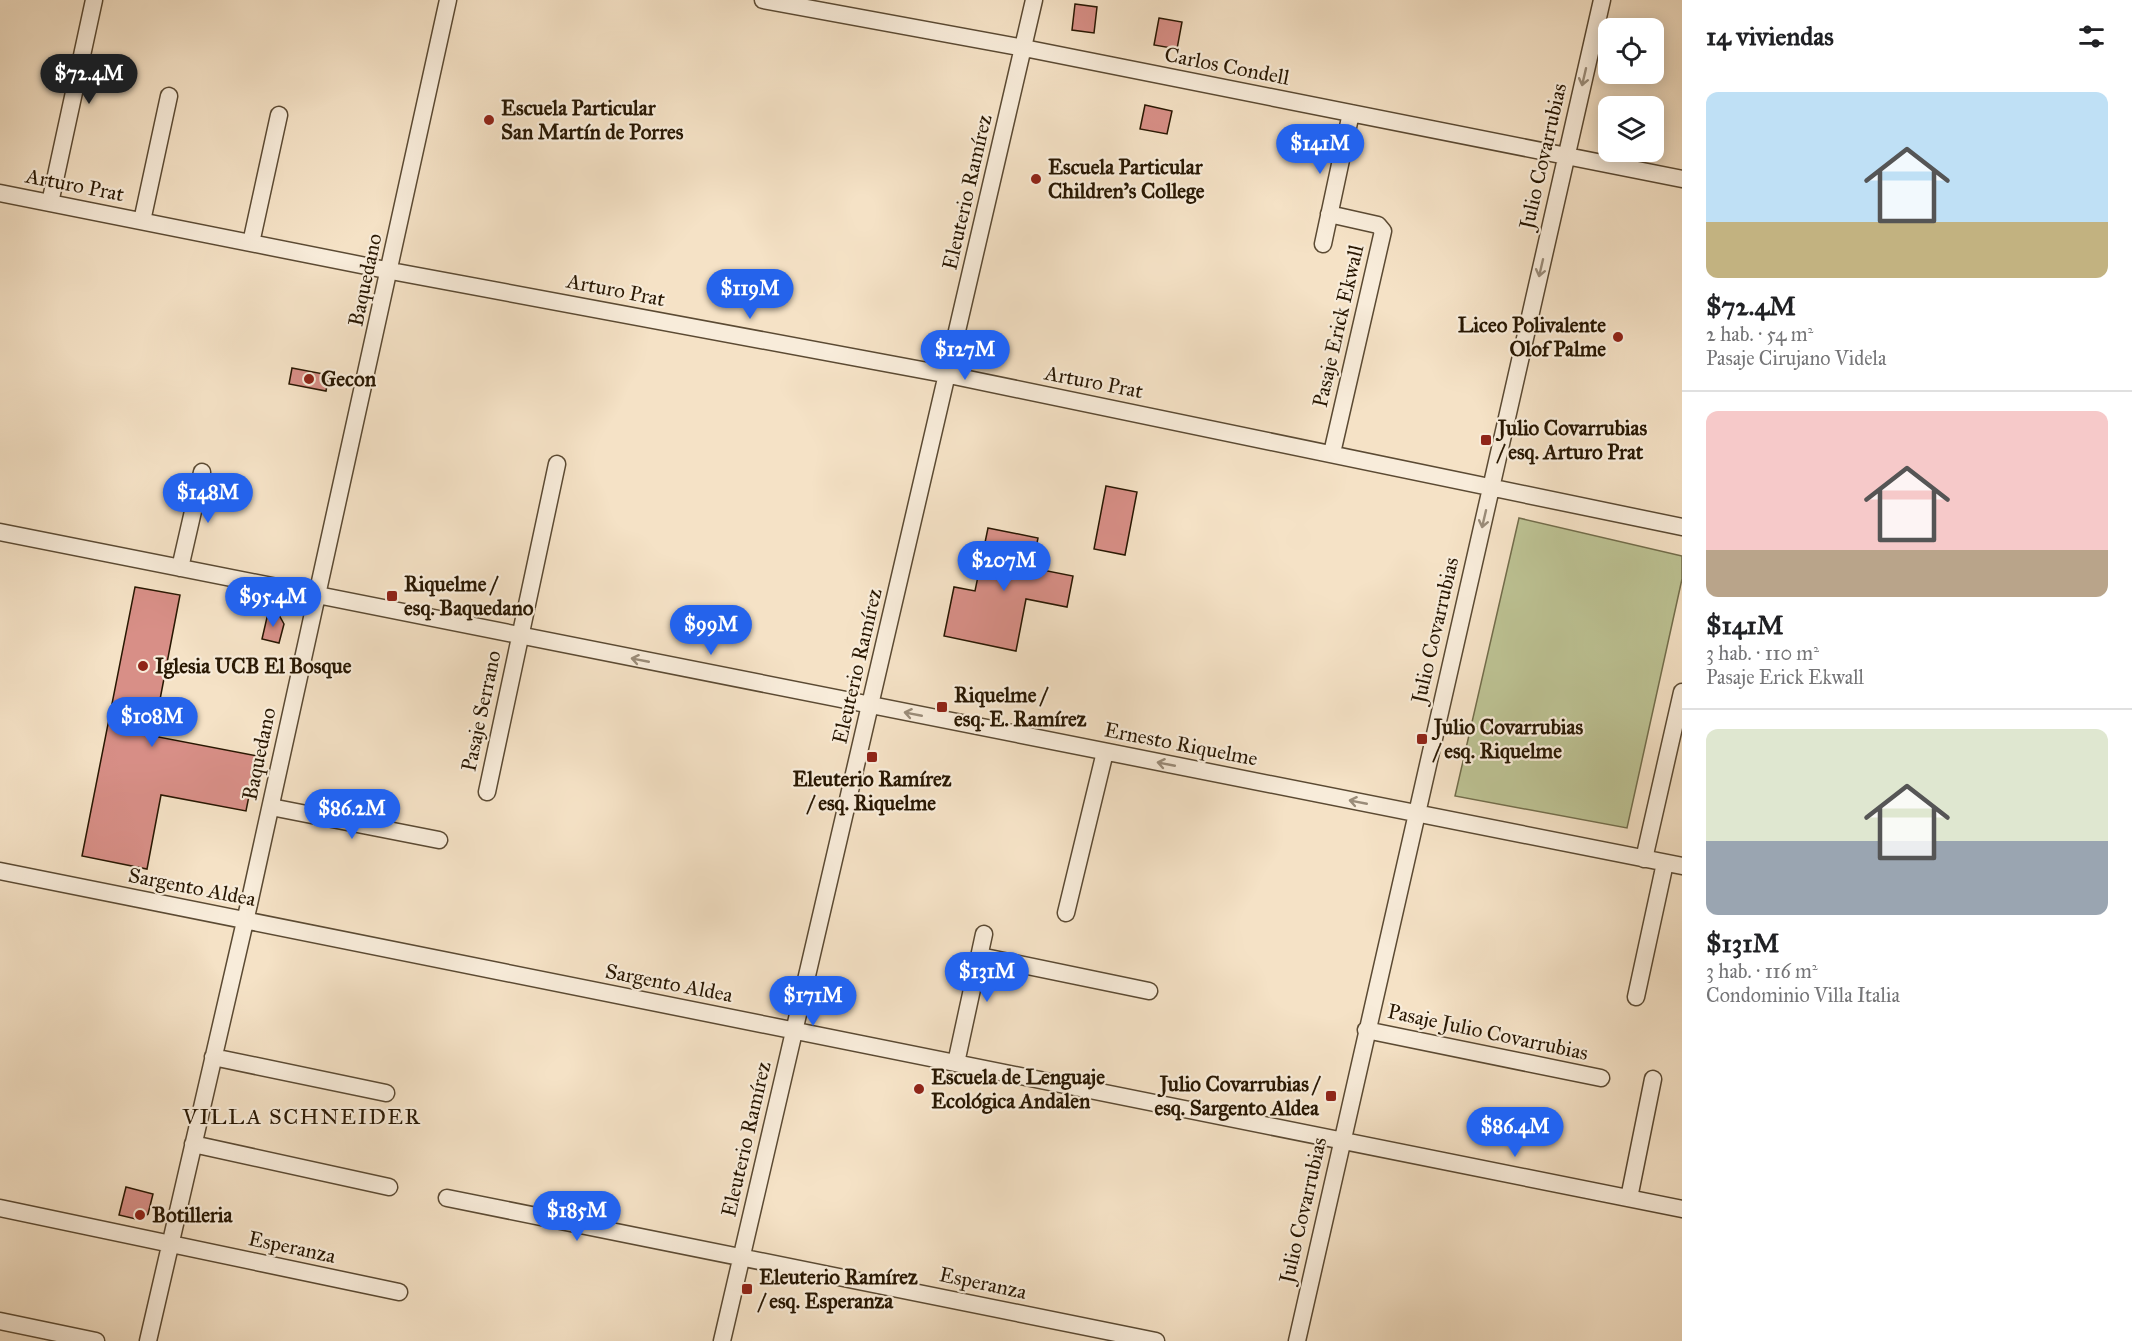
<!DOCTYPE html>
<html lang="es">
<head>
<meta charset="utf-8">
<style>
  body { margin:0; font-family:"IM FELL Great Primer",serif; background:#f2f2f2; color:#202124; height:100vh; display:flex; flex-direction:column; font-size:22px; white-space:nowrap }
  * { box-sizing:border-box; margin:0 }
  p { font-size:20px; color:#757577 }
  .icon { flex:none; width:33px; height:33px; fill:none; stroke:currentColor; stroke-width:2; stroke-linecap:round; stroke-linejoin:round }
  .map { position:relative; flex:1; overflow:hidden }
  .panel { display:flex; flex-direction:column; background:#fff; width:450px }
  .panel>* { flex:none }
  .tools { position:absolute; left:1598px; top:18px; display:grid; gap:12px }
  .tools a { display:grid; place-items:center; width:66px; height:66px; border-radius:12px; background:#fff; box-shadow:0 3px 15px #0003; font-size:30px }
  .price { position:absolute; translate:-50% -51px; padding:0 14px; border-radius:21px; background:#2563eb; color:#fff; font-size:20px; line-height:39px; filter:drop-shadow(0 2px 3px #0008) }
  .price::after { content:''; position:absolute; left:50%; top:36px; width:18px; height:14px; margin-left:-9px; background:inherit; clip-path:polygon(0 0,100% 0,50% 100%) }
  .price.current { background:#222; color:#fff }
  ul { padding:0; list-style:none }
  li { display:grid; align-content:center; gap:12px; height:318px; padding:0 24px }
  li+li { border-top:2px solid #e0e0e0 }
  li span { display:grid; place-items:center; height:186px; border-radius:12px; color:#555 }
  li>.icon { margin-inline-start:auto }
  span .icon { width:108px; height:108px; fill:#fffc; stroke-width:1 }
  li b { font-size:26px }
  h2 { display:flex; justify-content:space-between; align-items:center; height:72px; padding:0 24px; font-size:26px }
  main { display:flex; flex:1; min-height:0 }
  .map>svg:first-child { display:block }
  .green { fill:#bdc394; stroke:#726d4b; stroke-width:1.5 }
  .building { fill:#d88f87; stroke:#281702; stroke-width:1.5 }
  .lines { fill:none; stroke-linecap:round; stroke-linejoin:round }
  .minor-casing { stroke:#5b4a33; stroke-width:19 }
  .minor { stroke:#f8ecda; stroke-width:16 }
  .oneway { stroke:#9a8c79 }
  .poi-dot { fill:#8f2418; stroke:#f8ecda; stroke-width:2 }
  .labels { text-anchor:middle; stroke-width:4.5; stroke-linejoin:round; paint-order:stroke }
  .street-label { font-size:21px; fill:#281702; stroke:#f8ecda }
  .poi-label { font-size:21px; font-weight:bold; fill:#281702; stroke:#f8ecda; text-anchor:start }
  .neighbourhood-label { font-size:22px; letter-spacing:1.5px; fill:#281702; stroke:#f8ecda }
</style>
</head>
<body>
<main>
<div class="map">
<svg width="1682" height="1341" viewBox="0 0 1682 1341">
  <rect width="100%" height="100%" fill="#f5e2c6"/>
  <filter id="stains"><feTurbulence type="fractalNoise" baseFrequency=".00333" numOctaves="4"/><feColorMatrix values="0 0 0 0 .2 0 0 0 0 .09 0 0 0 0 .02 0 0 0 .5 -.17"/></filter>
  <radialGradient id="worn" r=".72"><stop offset=".6" stop-color="#630" stop-opacity="0"/><stop offset="1" stop-color="#630" stop-opacity=".3"/></radialGradient>
  <path class="green" d="M1519 518 1682 556V579L1627 828 1455 796Z"/>
  <path class="building" d="M1075 4 1097 7 1094 33 1072 30Z
    M1159 18 1182 22 1177 49 1154 45Z
    M1145 105 1172 111 1167 134 1140 129Z
    M292 368 329 375 326 391 289 384Z
    M1106 486 1137 492 1125 555 1094 549Z
    M988 528 1038 538 1032 568 1073 576 1067 607 1026 599 1016 651 944 636 954 587 975 591Z
    M135 587 180 595 153 736 257 756 246 811 161 795 147 869 82 856Z
    M268 613 279 615 284 624 279 643 262 639Z
    M126 1187 153 1194 148 1214 140 1220 119 1215Z"/>
  <g class="lines">
    <defs>
      <path id="minor" d="M763 0 1024 48 1682 179
        M0 193 391 271 949 375 1682 527
        M50 203 94 0
        M1329 214 1378 225 1383 231 1332 453
        M142 221 169 96
        M251 243 279 115
        M1323 244 1351 113
        M0 532 1682 866
        M180 568 202 472
        M487 792 557 464
        M271 807 439 840
        M1644 859 1682 692
        M0 871 1682 1209
        M1066 913 1105 752
        M980 956 1149 991
        M1636 997 1665 863
        M1366 1030 1601 1078
        M213 1057 386 1093
        M956 1063 984 934
        M193 1144 389 1187
        M447 1198 1156 1341
        M1629 1198 1653 1079
        M0 1208 399 1292
        M0 1321 96 1341
        M148 1341 249 904 448 0
        M722 1341 1034 0
        M1297 1341 1602 0"/>
    </defs>
    <use href="#minor" class="minor-casing"/>
    <use href="#minor" class="minor"/>
  </g>
  <defs><path id="oneway-shaft" d="M-6 0H5M1.5-3L5.5 0L1.5 3" fill="none" stroke-width="1.6" stroke-linecap="round" stroke-linejoin="round" transform="scale(1.5)"/></defs>
  <g class="oneway">
    <use href="#oneway-shaft" transform="translate(1584 77) rotate(103)"/>
    <use href="#oneway-shaft" transform="translate(1541 268) rotate(103)"/>
    <use href="#oneway-shaft" transform="translate(1484 519) rotate(103)"/>
    <use href="#oneway-shaft" transform="translate(640 660) rotate(-169)"/>
    <use href="#oneway-shaft" transform="translate(913 714) rotate(-169)"/>
    <use href="#oneway-shaft" transform="translate(1166 764) rotate(-169)"/>
    <use href="#oneway-shaft" transform="translate(1358 802) rotate(-169)"/>
  </g>
  <g class="poi-dot">
    <circle cx="489" cy="120" r="6"/>
    <circle cx="1036" cy="179" r="6"/>
    <circle cx="1618" cy="337" r="6"/>
    <circle cx="309" cy="379" r="6"/>
    <rect x="1480" y="434" width="12" height="12" rx="3"/>
    <rect x="386" y="590" width="12" height="12" rx="3"/>
    <circle cx="143" cy="666" r="6"/>
    <rect x="936" y="701" width="12" height="12" rx="3"/>
    <rect x="1416" y="733" width="12" height="12" rx="3"/>
    <rect x="866" y="751" width="12" height="12" rx="3"/>
    <circle cx="919" cy="1089" r="6"/>
    <rect x="1325" y="1090" width="12" height="12" rx="3"/>
    <circle cx="140" cy="1215" r="6"/>
    <rect x="741" y="1283" width="12" height="12" rx="3"/>
  </g>
  <g class="labels">
    <g class="street-label">
      <text transform="translate(1227 66) rotate(11)" y="7">Carlos Condell</text>
      <text transform="translate(1543 156) rotate(-77)" y="7">Julio Covarrubias</text>
      <text transform="translate(75 185) rotate(11)" y="7">Arturo Prat</text>
      <text transform="translate(967 192) rotate(-77)" y="7">Eleuterio Ramírez</text>
      <text transform="translate(365 280) rotate(-78)" y="7">Baquedano</text>
      <text transform="translate(616 290) rotate(11)" y="7">Arturo Prat</text>
      <text transform="translate(1338 326) rotate(-77)" y="7">Pasaje Erick Ekwall</text>
      <text transform="translate(1094 382) rotate(11)" y="7">Arturo Prat</text>
      <text transform="translate(1435 630) rotate(-77)" y="7">Julio Covarrubias</text>
      <text transform="translate(857 666) rotate(-77)" y="7">Eleuterio Ramírez</text>
      <text transform="translate(481 711) rotate(-78)" y="7">Pasaje Serrano</text>
      <text transform="translate(1181 744) rotate(11)" y="7">Ernesto Riquelme</text>
      <text transform="translate(259 754) rotate(-78)" y="7">Baquedano</text>
      <text transform="translate(192 887) rotate(11)" y="7">Sargento Aldea</text>
      <text transform="translate(669 983) rotate(11)" y="7">Sargento Aldea</text>
      <text transform="translate(1488 1032) rotate(12)" y="7">Pasaje Julio Covarrubias</text>
      <text transform="translate(746 1139) rotate(-77)" y="7">Eleuterio Ramírez</text>
      <text transform="translate(1303 1210) rotate(-77)" y="7">Julio Covarrubias</text>
      <text transform="translate(292 1247) rotate(12)" y="7">Esperanza</text>
      <text transform="translate(983 1283) rotate(12)" y="7">Esperanza</text>
    </g>
    <g class="poi-label">
      <text x="501" y="115">Escuela Particular<tspan x="501" dy="24">San Martín de Porres</tspan></text>
      <text x="1048" y="174">Escuela Particular<tspan x="1048" dy="24">Children's College</tspan></text>
      <text x="1606" y="332" text-anchor="end">Liceo Polivalente<tspan x="1606" dy="24">Olof Palme</tspan></text>
      <text x="321" y="386">Gecon</text>
      <text x="1498" y="435">Julio Covarrubias<tspan x="1498" dy="24">/ esq. Arturo Prat</tspan></text>
      <text x="404" y="591">Riquelme /<tspan x="404" dy="24">esq. Baquedano</tspan></text>
      <text x="155" y="673">Iglesia UCB El Bosque</text>
      <text x="954" y="702">Riquelme /<tspan x="954" dy="24">esq. E. Ramírez</tspan></text>
      <text x="1434" y="734">Julio Covarrubias<tspan x="1434" dy="24">/ esq. Riquelme</tspan></text>
      <text x="872" y="786" text-anchor="middle">Eleuterio Ramírez<tspan x="872" dy="24">/ esq. Riquelme</tspan></text>
      <text x="931" y="1084">Escuela de Lenguaje<tspan x="931" dy="24">Ecológica Andalen</tspan></text>
      <text x="1319" y="1091" text-anchor="end">Julio Covarrubias /<tspan x="1319" dy="24">esq. Sargento Aldea</tspan></text>
      <text x="152" y="1222">Botilleria</text>
      <text x="759" y="1284">Eleuterio Ramírez<tspan x="759" dy="24">/ esq. Esperanza</tspan></text>
    </g>
    <g class="neighbourhood-label">
      <text x="302" y="1124">VILLA SCHNEIDER</text>
    </g>
  </g>
  <rect width="100%" height="100%" filter="url(#stains)"/>
  <rect width="100%" height="100%" fill="url(#worn)"/>
</svg>
<div class="tools">
<a><svg class="icon" aria-label="locate" viewBox="0 0 24 24"><circle cx="12" cy="12" r="6"/><path d="M12 2v4M12 18v4M2 12h4M18 12h4"/></svg></a>
<a><svg class="icon" aria-label="layers" viewBox="0 0 24 24"><path d="M12 4l9 5-9 5-9-5zM3 14l9 5 9-5"/></svg></a>
</div>
<b class="price current" style="left:89px;top:105px">$72.4M</b>
<b class="price" style="left:1320px;top:175px">$141M</b>
<b class="price" style="left:750px;top:320px">$119M</b>
<b class="price" style="left:965px;top:381px">$127M</b>
<b class="price" style="left:208px;top:524px">$148M</b>
<b class="price" style="left:1004px;top:592px">$207M</b>
<b class="price" style="left:273px;top:628px">$95.4M</b>
<b class="price" style="left:711px;top:656px">$99M</b>
<b class="price" style="left:152px;top:748px">$108M</b>
<b class="price" style="left:352px;top:840px">$86.2M</b>
<b class="price" style="left:987px;top:1003px">$131M</b>
<b class="price" style="left:813px;top:1027px">$171M</b>
<b class="price" style="left:1515px;top:1158px">$86.4M</b>
<b class="price" style="left:577px;top:1242px">$185M</b>
</div>
<section class="panel">
<h2>14 viviendas<svg class="icon" aria-label="filters" viewBox="0 0 24 24"><path d="M4 7h16M4 17h16"/><circle cx="9" cy="7" r="2"/><circle cx="15" cy="17" r="2"/></svg></h2>
<ul>
<li><span style="background:linear-gradient(#bfe0f5 70%,#c2b280 0)"><svg class="icon" aria-label="home" viewBox="0 0 24 24"><path d="M3 11l9-7 9 7M6 9v11h12V9"/></svg></span><div><b>$72.4M</b><p>2 hab. · 54 m²</p><p>Pasaje Cirujano Videla</p></div></li>
<li><span style="background:linear-gradient(#f6c9c9 75%,#b9a48a 0)"><svg class="icon" aria-label="home" viewBox="0 0 24 24"><path d="M3 11l9-7 9 7M6 9v11h12V9"/></svg></span><div><b>$141M</b><p>3 hab. · 110 m²</p><p>Pasaje Erick Ekwall</p></div></li>
<li><span style="background:linear-gradient(#dfe7d0 60%,#9aa5b1 0)"><svg class="icon" aria-label="home" viewBox="0 0 24 24"><path d="M3 11l9-7 9 7M6 9v11h12V9"/></svg></span><div><b>$131M</b><p>3 hab. · 116 m²</p><p>Condominio Villa Italia</p></div></li>
</ul>
</section>
</main>
</body>
</html>
